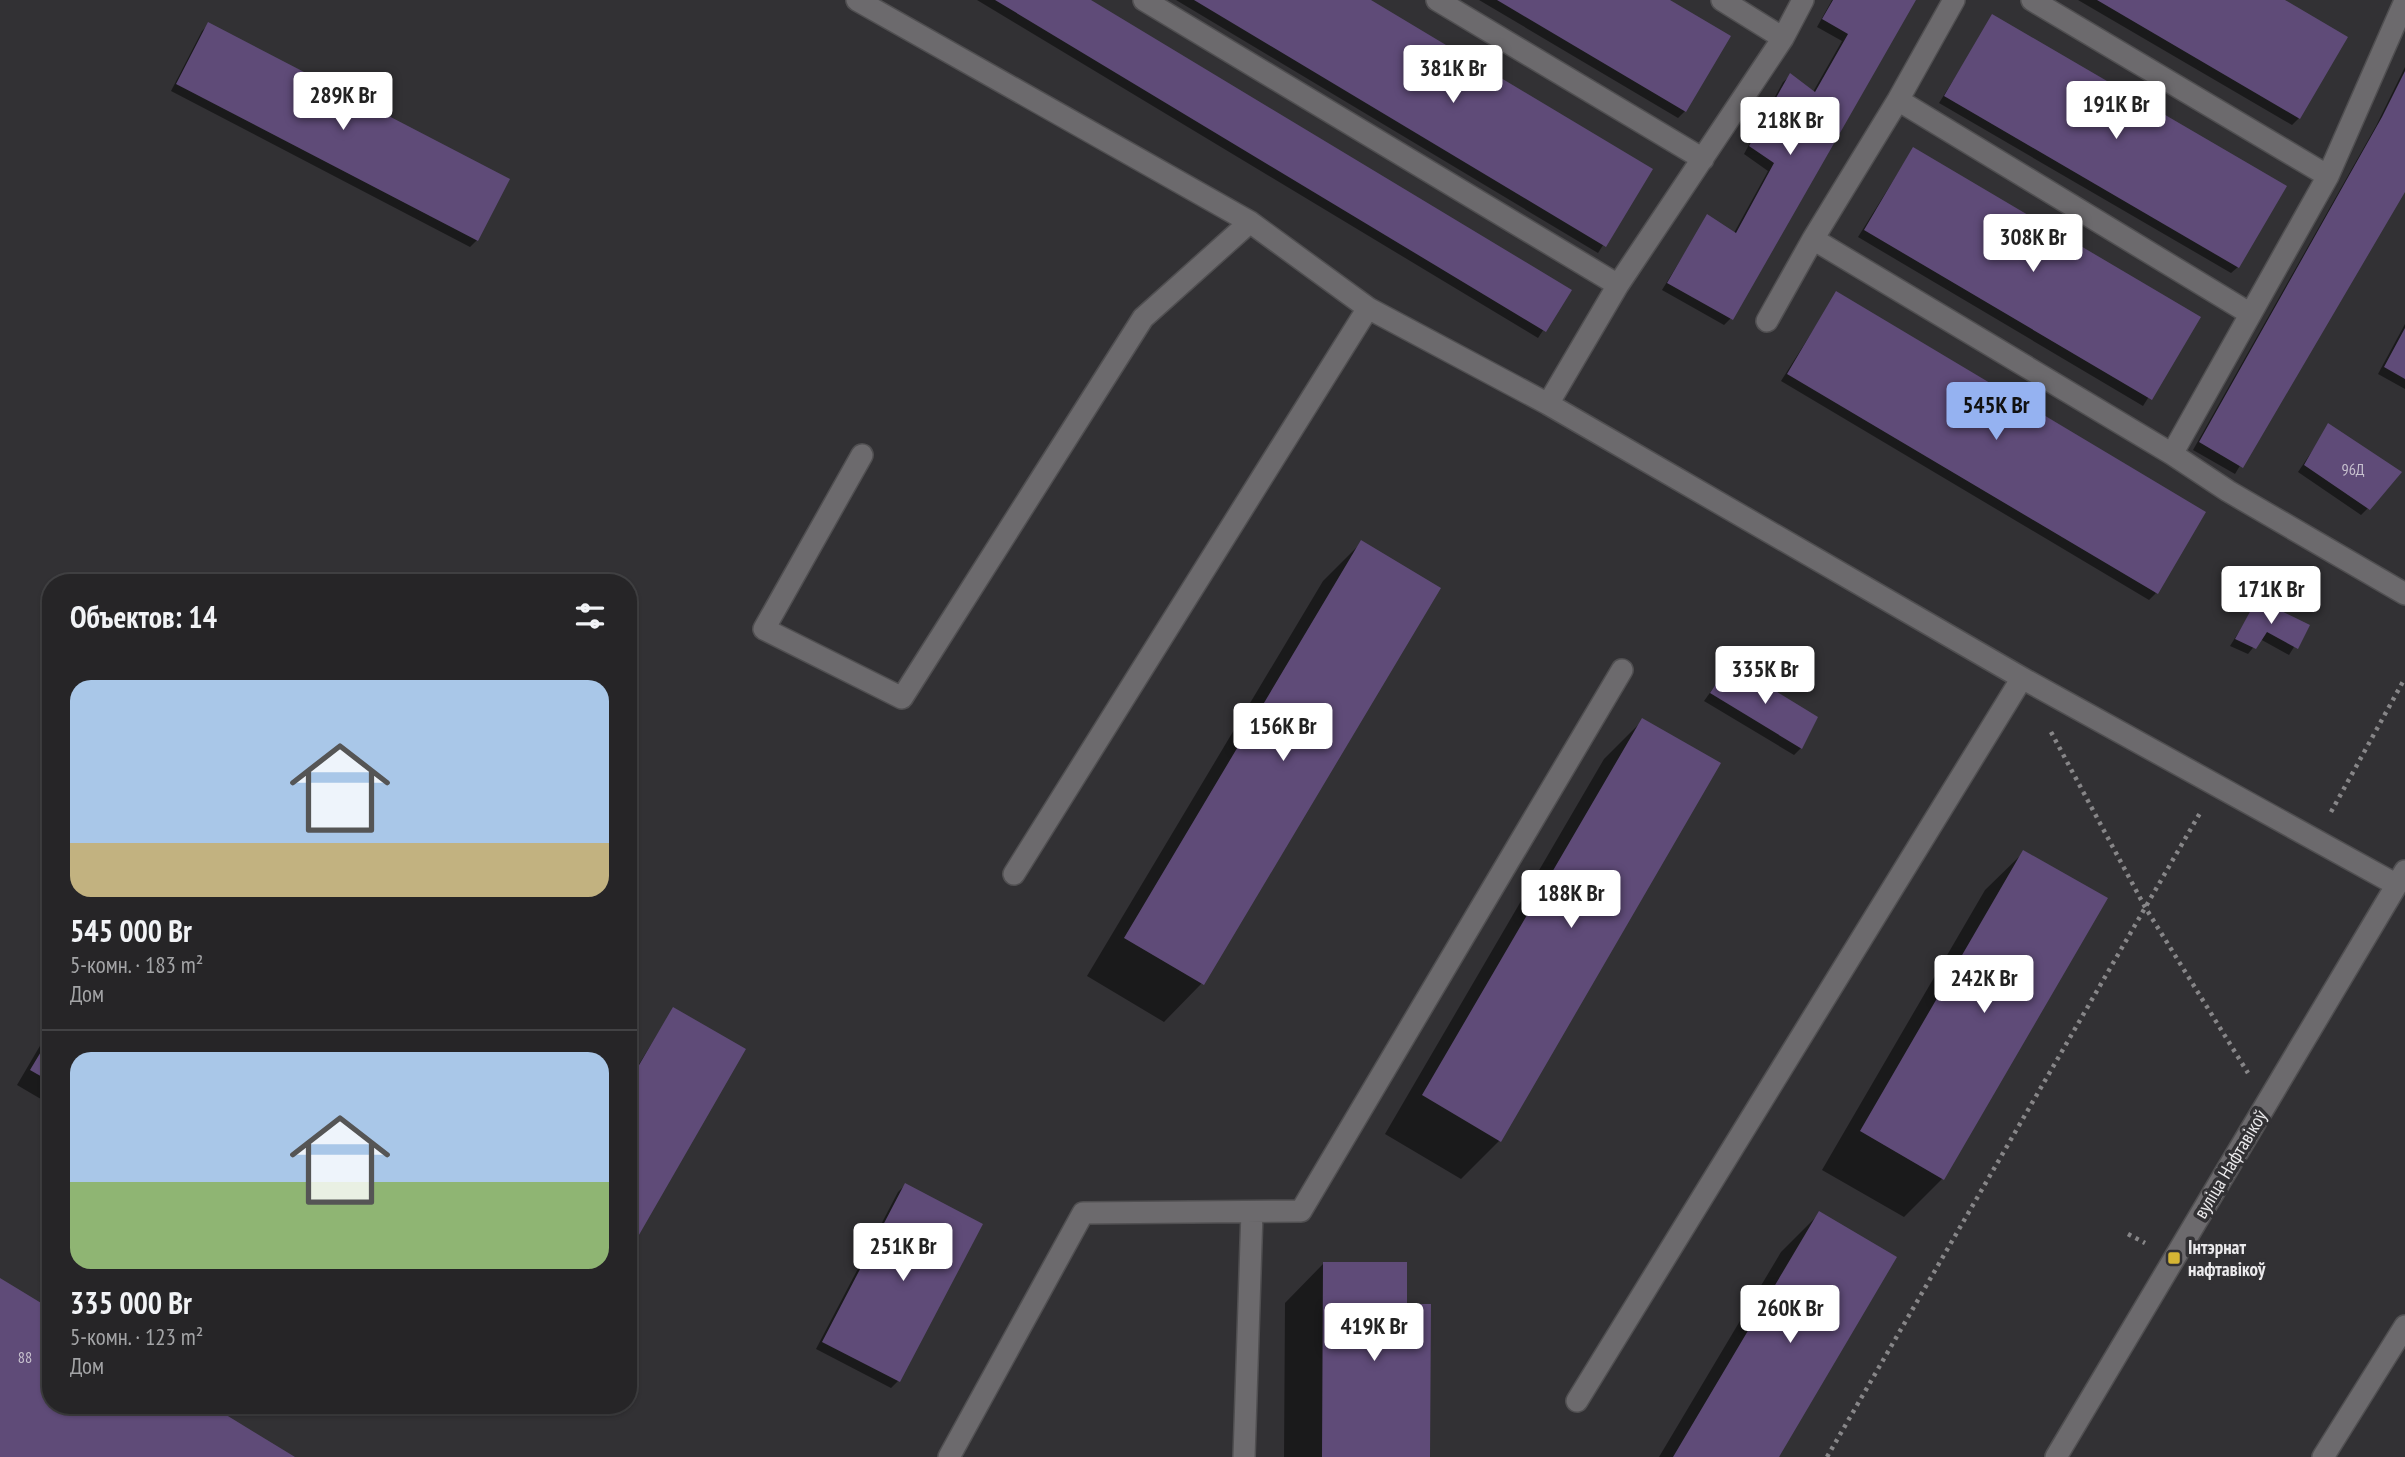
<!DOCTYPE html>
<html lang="ru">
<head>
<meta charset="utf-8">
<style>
  body { margin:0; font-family:"PT Sans Narrow",sans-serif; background:#323133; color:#f1f3f6; height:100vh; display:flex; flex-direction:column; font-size:26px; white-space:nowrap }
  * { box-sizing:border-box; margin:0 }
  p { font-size:23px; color:#a4a5a7 }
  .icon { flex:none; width:38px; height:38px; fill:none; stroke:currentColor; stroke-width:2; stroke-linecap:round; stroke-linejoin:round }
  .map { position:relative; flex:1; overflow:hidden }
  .sheet { position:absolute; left:42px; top:574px; width:595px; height:840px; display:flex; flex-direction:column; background:#262527; border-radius:28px; box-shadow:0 2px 5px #0004,0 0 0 2px #424244 }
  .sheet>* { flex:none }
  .price { position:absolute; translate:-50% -60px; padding:0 16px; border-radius:7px; background:#fff; color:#222; font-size:23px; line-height:46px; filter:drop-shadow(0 2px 4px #0008) }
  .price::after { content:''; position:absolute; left:50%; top:42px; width:21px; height:16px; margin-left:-10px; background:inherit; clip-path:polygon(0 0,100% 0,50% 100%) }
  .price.on { background:#95b2f1; color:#111 }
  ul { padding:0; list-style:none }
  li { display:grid; align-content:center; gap:14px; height:371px; padding:0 28px }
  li+li { border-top:2px solid #424244 }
  li span { display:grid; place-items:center; height:217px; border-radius:21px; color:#555 }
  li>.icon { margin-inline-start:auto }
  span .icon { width:126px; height:126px; fill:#fffc; stroke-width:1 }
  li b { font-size:30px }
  h2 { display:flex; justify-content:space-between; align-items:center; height:84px; padding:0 28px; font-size:30px }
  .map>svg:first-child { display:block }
  .shadow { fill:#0007 }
  .building { fill:#5f4b78 }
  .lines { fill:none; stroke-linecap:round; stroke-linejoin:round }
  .minor-casing { stroke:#504f51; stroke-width:24 }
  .path { stroke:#878688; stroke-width:4.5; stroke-dasharray:3.5 5; stroke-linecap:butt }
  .minor { stroke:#6c6a6d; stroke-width:21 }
  .poi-dot { fill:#d5b534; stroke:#323134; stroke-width:2.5 }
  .labels { text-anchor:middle; stroke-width:7; stroke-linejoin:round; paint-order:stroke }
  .number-label { font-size:16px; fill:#c8c2cf }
  .street-label { font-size:19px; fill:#ebeaec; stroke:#323134 }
  .poi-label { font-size:19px; font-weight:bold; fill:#ebeaec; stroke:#323134; text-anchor:start }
</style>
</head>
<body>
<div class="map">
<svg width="2405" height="1457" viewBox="0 0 2405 1457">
  <rect width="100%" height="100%" fill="#323134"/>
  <path class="shadow" d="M977 0H1087L1569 291 1538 338Z
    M1176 0H1368L1651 170 1598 253Z
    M1479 0H1667L1685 111 1678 118Z
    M1832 0H1914L1731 318 1724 325 1662 290 1707 217 1734 233 1768 171 1744 154 1783 82 1790 76 1813 92 1842 41 1817 27Z
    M2078 0H2281L2299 118 2292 125Z
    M1993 17 2238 267 2231 273 1939 103Z
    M209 24 477 240 470 247 171 91 202 31Z
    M2405 67V189L2235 474 2193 450 2376 126Z
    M1913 149 2199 317 2143 406 1858 237Z
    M1836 294 2156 593 2149 600 1781 381Z
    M2405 324V389L2378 374Z
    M2329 426 2368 508 2361 515 2298 472Z
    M1361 543 1202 983 1164 1022 1087 976 1323 581Z
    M2258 601 2307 626 2289 655 2260 639 2248 654 2230 646Z
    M1730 665 1801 748 1794 755 1704 701Z
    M1643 720 1499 1141 1461 1179 1385 1134 1604 759Z
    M2024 852 1943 1178 1904 1217 1822 1170 1985 890Z
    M673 1009 628 1251V1082Z
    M51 1027V1105L17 1085Z
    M905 1185 981 1224 898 1381 891 1388 816 1349 898 1192Z
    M1820 1213 1776 1457H1659L1781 1252Z
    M1323 1264 1405 1306 1429 1457H1284L1285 1303Z"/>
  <path class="building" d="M995 0H1091L1572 290 1546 332Z
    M1194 0H1371L1653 169 1606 247Z
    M1497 0H1670L1731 36 1686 112Z
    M1833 0H1916L1733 320 1667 283 1707 214 1736 233 1774 163 1749 146 1790 73 1815 92 1848 34 1822 19Z
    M2097 0H2285L2348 37 2300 119Z
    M1992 14 2287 186 2239 268 1944 96Z
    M208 22 510 179 478 241 176 84Z
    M2405 71V192L2243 468 2199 442 2382 117Z
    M1913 147 2201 317 2152 400 1864 230Z
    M1836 291 2206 512 2158 594 1787 374Z
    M2405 328V379L2384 367Z
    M2328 423 2402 472 2370 510 2304 465Z
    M1361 540 1441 588 1204 985 1124 938Z
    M2257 599 2310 625 2298 649 2267 632 2256 649 2235 639Z
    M1730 663 1818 717 1802 749 1710 693Z
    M1642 718 1721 763 1501 1142 1422 1095Z
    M2023 850 2108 898 1944 1180 1860 1131Z
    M673 1007 746 1049 628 1254V1084Z
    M51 1035V1082L30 1070Z
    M905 1183 983 1224 900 1382 822 1342Z
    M1819 1211 1897 1257 1779 1457H1673Z
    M1323 1262H1407V1304H1431L1430 1457H1322Z
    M0 1278 51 1309V1405H210L295 1457H0Z"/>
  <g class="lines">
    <defs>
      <path id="minor" d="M857 0 1250 222 1368 308
        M1144 0 1618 285
        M1437 0 1703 159
        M1722 0 1783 38
        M1954 0 1898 100 1813 239 2172 454 2228 491 2405 594
        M2032 0 2328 176
        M1898 100 2249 313
        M1767 321 1813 239
        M1548 404 1618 285 1783 38 1803 0
        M2172 454 2328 176 2405 1
        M862 455 764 629 902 698 1143 318 1250 222
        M1014 874 1368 308 1548 404 2022 678 2397 885
        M1577 1401 2022 678
        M949 1457 1083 1213 1301 1211 1622 670
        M1244 1457 1252 1212
        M2056 1457 2405 871
        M2323 1457 2405 1326"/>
    </defs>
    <use href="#minor" class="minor-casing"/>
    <path class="path" d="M2051 732 2145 907 2248 1073
      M2331 812 2405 678
      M2128 1234 2145 1243
      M1827 1457 2200 813"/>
    <use href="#minor" class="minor"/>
  </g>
  <rect class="poi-dot" x="2167" y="1251" width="14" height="14" rx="3.5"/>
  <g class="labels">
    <g class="number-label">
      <text x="2353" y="475">96Д</text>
      <text x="25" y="1363">88</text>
    </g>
    <g class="street-label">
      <text transform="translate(2230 1164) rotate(-59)" y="7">вуліца Нафтавікоў</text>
    </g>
    <g class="poi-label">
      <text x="2188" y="1254">Інтэрнат<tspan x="2188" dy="22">нафтавікоў</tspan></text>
    </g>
  </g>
</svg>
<b class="price" style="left:1453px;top:105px">381K Br</b>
<b class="price" style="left:343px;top:132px">289K Br</b>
<b class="price" style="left:2116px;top:141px">191K Br</b>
<b class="price" style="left:1790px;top:157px">218K Br</b>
<b class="price" style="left:2033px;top:274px">308K Br</b>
<b class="price on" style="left:1996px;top:442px">545K Br</b>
<b class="price" style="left:2271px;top:626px">171K Br</b>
<b class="price" style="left:1765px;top:706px">335K Br</b>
<b class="price" style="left:1283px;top:763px">156K Br</b>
<b class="price" style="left:1571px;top:930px">188K Br</b>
<b class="price" style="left:1984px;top:1015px">242K Br</b>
<b class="price" style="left:903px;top:1283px">251K Br</b>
<b class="price" style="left:1790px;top:1345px">260K Br</b>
<b class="price" style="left:1374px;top:1363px">419K Br</b>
<section class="sheet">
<h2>Объектов: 14<svg class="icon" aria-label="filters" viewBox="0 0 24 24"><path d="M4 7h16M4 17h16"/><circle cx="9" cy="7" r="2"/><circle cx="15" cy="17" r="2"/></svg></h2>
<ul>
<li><span style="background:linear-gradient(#a9c7e8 75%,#c2b280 0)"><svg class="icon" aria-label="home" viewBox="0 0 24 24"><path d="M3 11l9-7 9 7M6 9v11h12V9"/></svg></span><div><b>545 000 Br</b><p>5-комн. · 183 m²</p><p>Дом</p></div></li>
<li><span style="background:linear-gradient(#a9c7e8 60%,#8fb573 0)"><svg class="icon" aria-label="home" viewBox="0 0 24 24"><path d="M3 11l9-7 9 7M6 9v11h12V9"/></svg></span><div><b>335 000 Br</b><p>5-комн. · 123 m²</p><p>Дом</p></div></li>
</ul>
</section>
</div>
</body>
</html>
